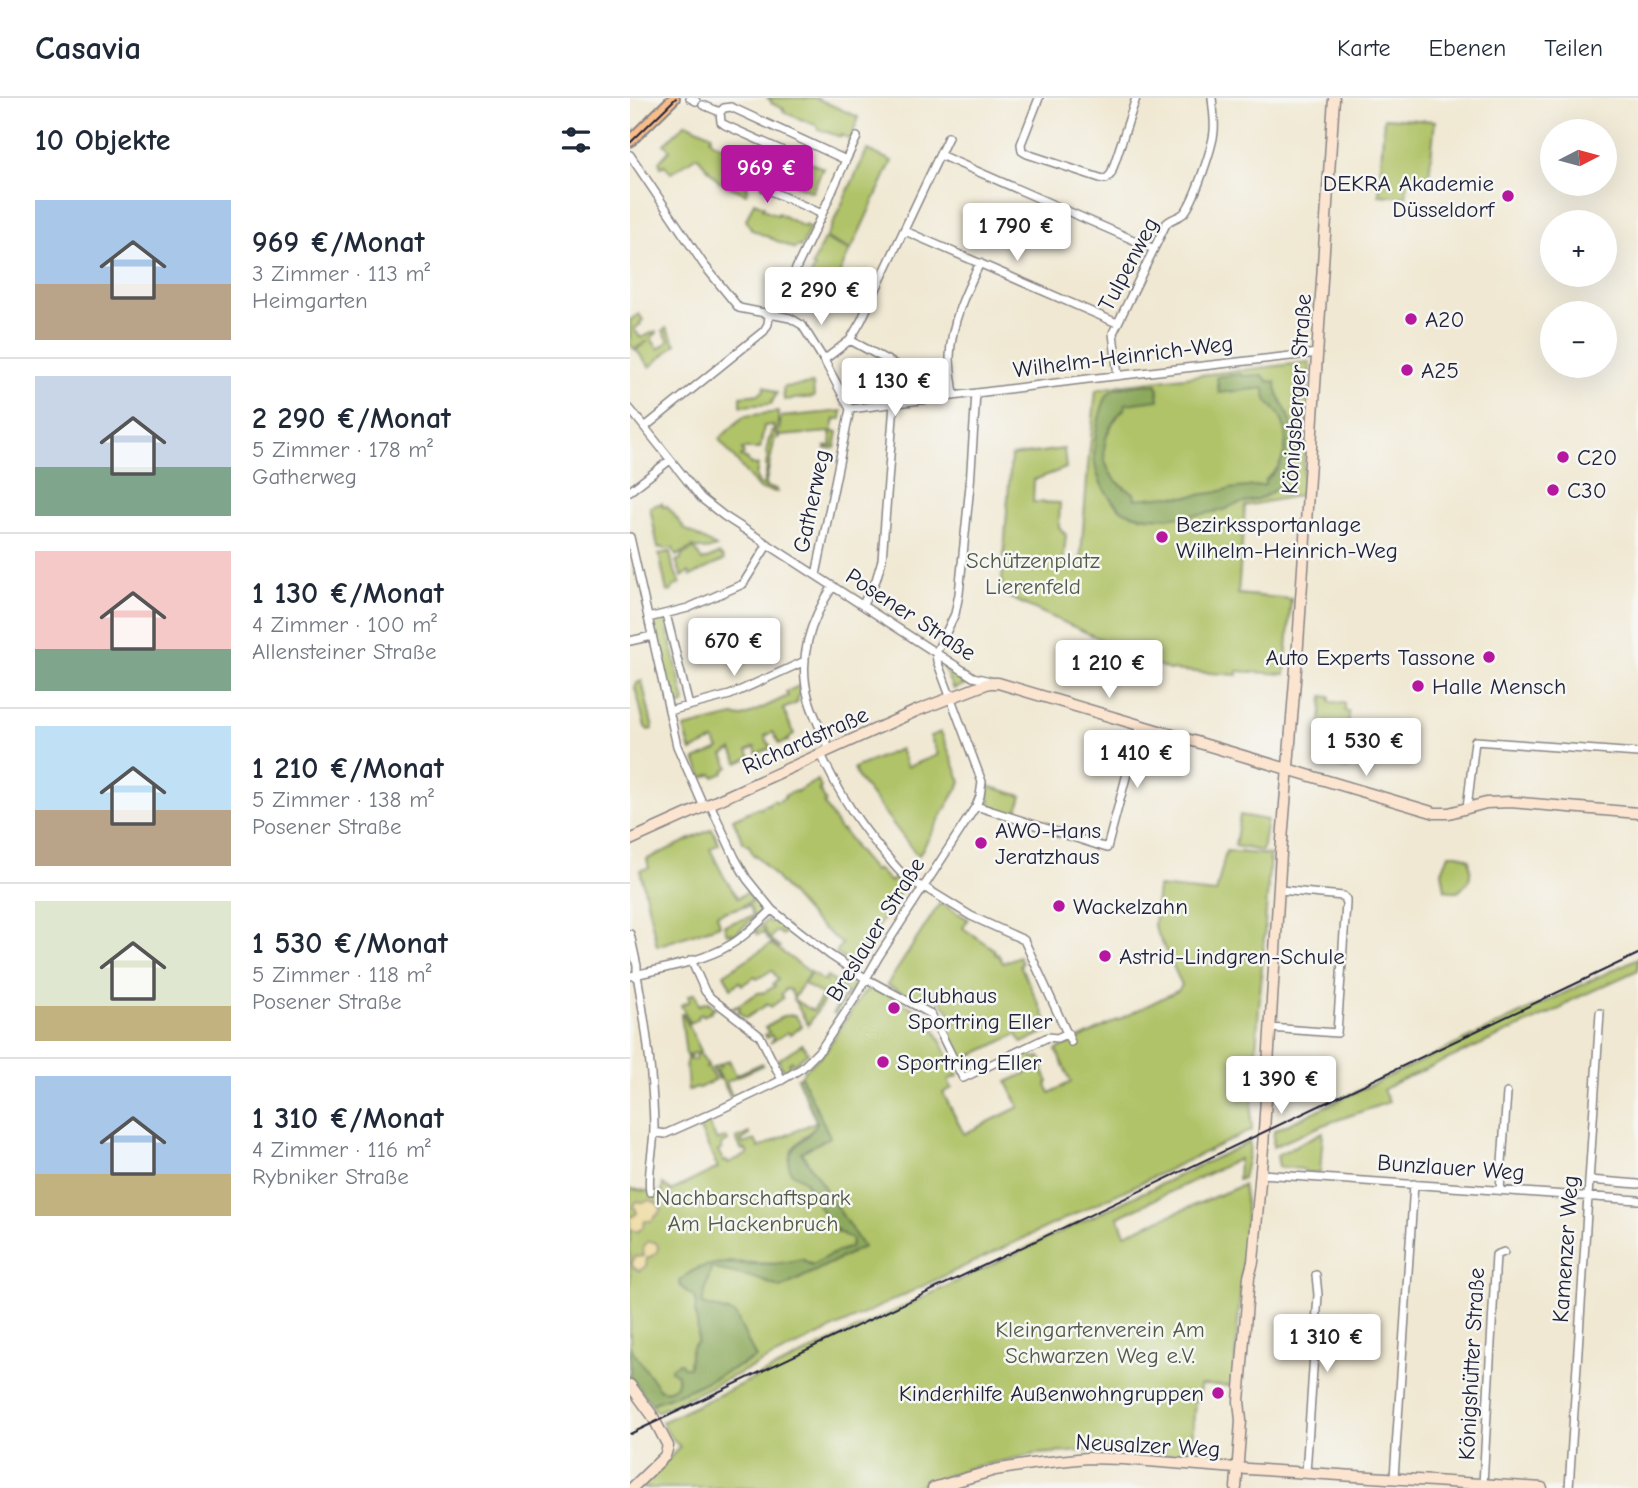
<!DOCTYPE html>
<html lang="de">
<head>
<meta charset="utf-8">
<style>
  body { margin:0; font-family:"Comic Neue",sans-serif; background:#f6f6f7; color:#1f2937; height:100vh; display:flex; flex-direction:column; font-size:26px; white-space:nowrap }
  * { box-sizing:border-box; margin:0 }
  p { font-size:23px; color:#747a83 }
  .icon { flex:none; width:38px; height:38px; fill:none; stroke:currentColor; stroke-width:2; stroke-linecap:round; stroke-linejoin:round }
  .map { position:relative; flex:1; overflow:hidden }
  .sheet { display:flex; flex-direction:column; background:#fff; width:630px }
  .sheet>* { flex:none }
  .needle { width:46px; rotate:84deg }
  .fabs { position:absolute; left:910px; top:21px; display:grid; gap:14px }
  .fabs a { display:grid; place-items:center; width:77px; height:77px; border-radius:50%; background:#fff; box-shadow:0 7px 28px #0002; font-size:35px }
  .price { position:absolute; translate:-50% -60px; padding:0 16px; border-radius:7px; background:#fff; color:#222; font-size:23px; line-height:46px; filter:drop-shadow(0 2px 4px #0008) }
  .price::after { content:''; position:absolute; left:50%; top:42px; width:21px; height:16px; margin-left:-10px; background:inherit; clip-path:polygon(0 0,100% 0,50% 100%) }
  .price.active { background:#b5179e; color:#fff }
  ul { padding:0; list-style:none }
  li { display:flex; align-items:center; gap:21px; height:175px; padding:0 35px }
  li+li { border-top:2px solid #e0e1e3 }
  li span { display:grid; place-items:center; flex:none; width:196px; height:140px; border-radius:0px; color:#555 }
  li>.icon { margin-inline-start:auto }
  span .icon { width:84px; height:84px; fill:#fffc; stroke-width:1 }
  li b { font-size:30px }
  h2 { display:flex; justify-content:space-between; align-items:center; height:84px; padding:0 35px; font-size:30px }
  header { display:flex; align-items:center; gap:42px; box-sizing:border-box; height:98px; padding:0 35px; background:#fff; border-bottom:2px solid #e0e1e3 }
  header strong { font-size:33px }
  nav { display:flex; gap:38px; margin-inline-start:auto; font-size:24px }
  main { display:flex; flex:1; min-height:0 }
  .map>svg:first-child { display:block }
  .green { fill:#b0c367; stroke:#697251; stroke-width:2; fill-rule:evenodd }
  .forest { fill:#8ca95c; stroke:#57664c; stroke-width:2 }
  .sand { fill:#eeda9e; stroke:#887e6c; stroke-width:2 }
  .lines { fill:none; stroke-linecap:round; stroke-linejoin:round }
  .street-casing { stroke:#898586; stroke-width:10 }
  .secondary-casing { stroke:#898586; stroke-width:13 }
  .primary-casing { stroke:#898586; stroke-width:14 }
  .street { stroke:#fff; stroke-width:7 }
  .secondary { stroke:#fce5d0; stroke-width:10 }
  .primary { stroke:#f8bd89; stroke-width:10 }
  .tram { stroke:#22223b; stroke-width:2 }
  .rail { stroke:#22223b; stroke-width:2 }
  .poi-dot { fill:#b5179e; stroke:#f6f6f2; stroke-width:2.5 }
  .labels { text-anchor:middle; stroke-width:5; stroke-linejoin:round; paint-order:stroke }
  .poi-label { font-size:23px; fill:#22223b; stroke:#f6f6f2; text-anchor:start }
  .street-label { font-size:23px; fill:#22223b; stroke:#f6f6f2 }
  .park-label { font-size:23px; fill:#545a4a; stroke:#f6f6f2 }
</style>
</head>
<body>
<header>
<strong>Casavia</strong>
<nav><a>Karte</a><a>Ebenen</a><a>Teilen</a></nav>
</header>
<main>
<section class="sheet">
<h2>10 Objekte<svg class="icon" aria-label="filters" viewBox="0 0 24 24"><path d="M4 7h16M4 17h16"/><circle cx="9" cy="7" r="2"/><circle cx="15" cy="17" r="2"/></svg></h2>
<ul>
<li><span style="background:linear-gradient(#a9c7e8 60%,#b9a48a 0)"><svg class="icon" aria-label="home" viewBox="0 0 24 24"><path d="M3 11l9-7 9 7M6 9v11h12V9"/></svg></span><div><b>969 €/Monat</b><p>3 Zimmer · 113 m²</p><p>Heimgarten</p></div></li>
<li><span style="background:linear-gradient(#c9d6e8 65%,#7fa58c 0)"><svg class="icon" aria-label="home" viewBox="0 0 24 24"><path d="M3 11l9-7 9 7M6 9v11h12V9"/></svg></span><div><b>2 290 €/Monat</b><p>5 Zimmer · 178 m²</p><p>Gatherweg</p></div></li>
<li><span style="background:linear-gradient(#f6c9c9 70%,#7fa58c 0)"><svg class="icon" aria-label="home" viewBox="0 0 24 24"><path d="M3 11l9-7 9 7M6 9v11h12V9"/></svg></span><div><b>1 130 €/Monat</b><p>4 Zimmer · 100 m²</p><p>Allensteiner Straße</p></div></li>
<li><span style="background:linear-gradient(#bfe0f5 60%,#b9a48a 0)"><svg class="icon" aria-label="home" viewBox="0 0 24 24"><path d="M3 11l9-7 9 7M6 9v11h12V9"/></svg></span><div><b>1 210 €/Monat</b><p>5 Zimmer · 138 m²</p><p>Posener Straße</p></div></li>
<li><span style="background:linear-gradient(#dfe7d0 75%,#c2b280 0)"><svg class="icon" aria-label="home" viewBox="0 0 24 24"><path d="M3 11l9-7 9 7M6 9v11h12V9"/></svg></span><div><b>1 530 €/Monat</b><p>5 Zimmer · 118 m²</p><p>Posener Straße</p></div></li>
<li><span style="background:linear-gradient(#a9c7e8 70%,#c2b280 0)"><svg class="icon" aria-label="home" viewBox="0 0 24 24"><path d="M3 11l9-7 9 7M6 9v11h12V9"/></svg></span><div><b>1 310 €/Monat</b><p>4 Zimmer · 116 m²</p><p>Rybniker Straße</p></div></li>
</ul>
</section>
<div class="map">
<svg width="1008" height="1390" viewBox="0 0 1008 1390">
  <rect width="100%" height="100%" fill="#f6f6f2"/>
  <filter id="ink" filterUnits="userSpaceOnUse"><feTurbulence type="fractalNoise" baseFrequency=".0143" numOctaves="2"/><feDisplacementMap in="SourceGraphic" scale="14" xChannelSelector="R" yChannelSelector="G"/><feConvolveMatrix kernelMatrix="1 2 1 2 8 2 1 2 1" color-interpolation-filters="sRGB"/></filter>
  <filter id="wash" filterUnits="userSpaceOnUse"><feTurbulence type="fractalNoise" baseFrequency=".00686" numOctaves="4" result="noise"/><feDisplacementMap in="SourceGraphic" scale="28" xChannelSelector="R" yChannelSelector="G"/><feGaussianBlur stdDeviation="1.57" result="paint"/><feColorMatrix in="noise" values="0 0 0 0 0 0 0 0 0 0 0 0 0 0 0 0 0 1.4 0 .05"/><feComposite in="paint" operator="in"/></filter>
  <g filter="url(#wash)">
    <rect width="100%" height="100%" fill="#f0e8d2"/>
    <path class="green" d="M137 0H186L228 19 221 42 212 37 211 39 188 31V28L153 14 154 11 141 5V2Z
      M754 20 805 23 799 78 779 76 776 99 749 97Z
      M56 25 82 37 80 41 83 44 124 63 126 60 130 62 132 58 141 63 137 72 124 67 122 71 125 72 116 91 118 92 116 96 89 84 67 58 41 75 35 67 31 69 29 64 40 52 34 46Z
      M237 52 262 63 221 152 196 140Z
      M169 60 193 70 182 94 158 83Z
      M124 104 134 108 133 111 147 117 148 115 174 129 175 127 180 130 171 149 167 148 165 151 122 132 116 122Z
      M194 141 220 152 196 206 173 196 185 169 182 168Z
      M9 216 13 222 10 224 11 226 4 231 11 240 26 233 27 235 21 240 28 251 39 243 33 233 36 230 46 246 20 269 6 252 18 243 4 251 0 246V222Z
      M680 264 672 397 615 408 608 496 661 501 655 576 607 573V577L539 572 371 496 381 358 434 351 436 370 404 382 403 404 430 405 429 429 436 437 433 466 450 470 458 368 466 292 496 286Z
      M183 286 184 299 154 302 153 291 155 289Z
      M134 288 147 295 141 306 111 308V298L130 296V294L134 293Z
      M212 313 211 321H205L202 334H208L205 350 195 351V349L202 347 200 334 151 338 148 340 151 319Z
      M148 314V324L135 389 147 391V394L129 391 89 341 114 318ZM143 327 144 333H141V340L139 341 136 355 138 356 136 368 137 369 134 386 130 387 126 379 128 367 121 366 117 361 111 359 114 356 112 351H130L134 328Z
      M32 405 33 409 37 408 55 431 86 449 77 452 63 449 46 458 43 450 33 451 32 449 28 450 20 409Z
      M63 451 66 452 72 463 89 456 93 459 94 462 61 478 59 474 52 479 46 463 51 461V459L53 456Z
      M40 454 43 469 50 485 42 490V493L37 494 29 456Z
      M35 520 55 604 54 606 43 609 41 608 22 526 24 522Z
      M316 568 340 582 341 585 323 591 314 571Z
      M12 583 23 631 18 632 15 629 5 589 7 585Z
      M171 587 167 605 153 611 164 636 157 642 158 643 149 646 143 634 135 638 141 650 127 656 125 649 117 653 121 659 108 665 102 652 93 657 99 669 94 673V675L84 679 82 676 73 680 65 662 89 651 84 642 61 653 54 630 103 618 113 619 158 598 156 594Z
      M693 598 700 599V604L715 605V613L719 614 718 648 721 649 719 656H716L715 665H718V672L708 669 709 665 688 659Z
      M311 634 331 684 289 757 286 756 228 680 224 670 270 651 277 669 308 657 300 638Z
      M188 682 191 690 189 691 196 704 194 706 211 733 213 732 224 747 223 748 244 773 247 771 260 784 268 777 276 785 226 863 223 862 221 866 206 855 212 846 183 822 126 757 124 758 119 748 113 744 103 721 129 709 131 711 132 708 137 706 139 707V705L144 702 146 704 155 700 154 698 165 693 167 694V693Z
      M358 688 392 698 386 716C365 710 357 713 358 688Z
      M610 717 637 722 632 753 605 748Z
      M82 731 89 746 80 751 93 777 108 800 117 794 122 802 111 809 87 816 90 827 27 848 10 772 19 770 17 761Z
      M596 753 640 757 621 1021 622 1032 27 1314 21 1306 56 1293 126 1260 72 1206 81 1169 126 1180 151 1190 233 1149 171 1054 200 1039 171 978 175 972 194 955 234 894 244 890 298 918 328 978 318 982 322 990 313 995 334 1036 389 1009 377 984 397 975 389 958 399 953 403 960 410 959 414 968 412 970 418 984 416 987 420 995 441 984 426 952 549 892 552 887 524 828 528 789 586 795Z
      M819 756H829L839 761C842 778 841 783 828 794L815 792 812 773Z
      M127 801 133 808V812L103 838 101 835 97 836 94 827 123 818 120 808 113 809Z
      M310 805 338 821 333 830 365 852 364 854 366 857 368 856 373 865 389 858 392 865 390 867 421 931 392 945 387 936 330 963 314 930 325 924C317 908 310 901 294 892L288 903 257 887Z
      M140 819 145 820 158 830 153 837 146 833 140 841 150 849 149 850 141 844 133 829 139 843 133 834 128 837 125 833 137 822 140 825 143 823Z
      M141 846 180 874 164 900 160 892 155 891V893L151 896 153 900 141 909 138 906 116 920 108 914 110 910 108 908 104 911 103 910 128 895 135 894 145 888 143 886 148 882 142 872 127 881 125 879 112 887 110 884 101 890 94 876Z
      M1008 860V872L940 903 932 910 767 984 753 992 759 1004 693 1027 643 1049 644 1033Z
      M213 871 221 877 219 880 222 882 225 879 226 883 205 916 203 915 216 895 207 889 200 900 198 899 204 890 203 889 178 927 164 902 183 913 193 897 174 886 181 875 197 885 194 882 197 878 210 888 216 879 210 874Z
      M65 895 69 907 78 904 85 910 80 912 81 914 73 918 72 916 67 919V921L60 925 51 907 60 903 58 898Z
      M51 916H53L71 953 56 958Z
      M165 917 172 928 160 937 158 934 140 945 144 941 141 937 137 940 135 937 139 934 135 930 153 918Z
      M172 946 178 954 164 966 162 963 159 965 161 969 157 972 152 970 148 962Z
      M70 955 78 967 75 970 78 969 85 982 69 990 58 992 56 963 58 962V959H61V962H65V958Z
      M99 962 106 977 132 965 133 967 96 984 102 998 100 999 87 972 85 973 89 981H88L82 970 89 967 91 970 90 966Z
      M78 1024 87 1043 96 1039 98 1043 91 1047 92 1051 88 1053 94 1064 97 1063 98 1065 118 1056 115 1050 112 1052 106 1041 119 1035 120 1037 111 1043 113 1046 125 1042 129 1050 185 1024 187 1027C179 1036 168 1043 162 1052L173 1081 199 1123 206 1133 221 1140 222 1143 220 1149 198 1158 187 1166 183 1167 172 1161 150 1166 100 1164 86 1166 69 1170 55 1178 50 1186 51 1189 65 1199C67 1204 69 1236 68 1241 65 1249 66 1243 62 1251 59 1256 60 1263 59 1269H52L47 1277V1286L45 1289 40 1292 32 1293 25 1287 0 1249V1091L32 1095 33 1086 41 1093 88 1070 69 1029Z
      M693 1034 690 1075 676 1074 672 1071 649 1069 647 1057Z
      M619 1044 620 1049 613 1080 608 1082 609 1061 488 1119 495 1136 613 1087 616 1105V1124L603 1288 570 1287 569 1302H565L561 1358 470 1352 406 1356 339 1370 281 1390H10L50 1349 39 1337 32 1324Z"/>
    <path class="forest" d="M611 276 613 278 632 277 638 283 646 284C645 297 657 311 661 324 669 348 662 384 637 397 626 403 613 404 601 408L597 411C572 417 519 425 496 414 486 409 480 400 474 391 465 375 463 362 465 344 466 333 472 301 480 294 488 287 516 287 527 286L529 302 496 306 495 310C467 338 465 376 504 395L505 401 539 398 552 399 583 395 599 391 635 387V382C656 368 661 340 650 318 646 311 638 307 636 301 635 297 635 294 635 290L589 295 587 279Z
      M171 978 200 1039 171 1054 233 1149 151 1190 125 1180 81 1170 72 1206 105 1216 126 1260 56 1293 21 1306 0 1278V1249L29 1291C40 1296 49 1289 47 1277L41 1273V1270L48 1265H51L53 1269H59L60 1257 62 1249 67 1244 68 1233 65 1212 67 1205 65 1199C59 1195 51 1192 50 1183 72 1158 110 1167 139 1166 150 1166 161 1163 172 1161L179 1166 183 1167 198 1158 220 1149 222 1143 221 1140C197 1132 189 1106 178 1087 174 1080 165 1078 160 1073 154 1046 177 1045 187 1025L167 980Z"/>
    <path class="sand" d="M19 1102 27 1105 32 1112 21 1123H15L13 1129 7 1134 0 1131V1120L7 1115 6 1112 4 1109 5 1105 8 1103 14 1105Z
      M17 1144H25L28 1148C28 1156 24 1157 17 1160L16 1168 9 1173 3 1169 2 1164 5 1159 14 1158 13 1150Z"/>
  </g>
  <g filter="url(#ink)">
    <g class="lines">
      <defs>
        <path id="street" d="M60 0 66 3
          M409 0 391 46 392 53 397 56 473 81H476L481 76 506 0
          M73 7 90 14 91 24 95 27 151 52 134 90 192 116 144 217
          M90 14 94 10 101 9 216 62 192 116
          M0 57 74 167 109 210 160 220 172 227 194 262 220 311 186 477
          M310 57 524 151
          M216 62 227 39
          M275 133 487 225
          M220 242 266 267
          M194 262 220 242 231 223 318 39
          M488 278 483 235 536 126C541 120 549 120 554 115 564 104 583 48 584 33 585 22 583 11 582 0
          M324 298C323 286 320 272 320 259 321 225 335 195 350 165
          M0 311 71 400 94 418 323 566 343 579 360 583
          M220 311 458 281 688 255
          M15 329 134 233 138 226 139 217
          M0 393 40 362
          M0 439 47 648 74 709
          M233 506 246 482 252 462 264 306
          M36 516 59 608
          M18 520 58 510 113 486 138 446
          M0 543 22 538
          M306 555 325 516 329 496 340 387 346 295
          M39 613 100 597 175 563
          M200 652C193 636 184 619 179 602 167 560 180 523 203 488
          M191 656C209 696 231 730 260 762 269 773 280 786 294 789L341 818 394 842 441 944
          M80 706 105 760 117 781 142 812 200 857 235 880 301 916 333 980 418 939 427 940 438 935
          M346 708 477 750 510 627
          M837 710 845 643 1008 655
          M0 836 7 868V877C16 927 23 977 24 1029 24 1049 17 1076 20 1094
          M61 862 75 893 81 900 130 938 152 982
          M0 878C30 871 74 863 100 847 116 838 129 824 142 812
          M640 930 707 935 716 806V801L713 798 650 792
          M24 1034 35 1036 89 1012 152 982 172 970 191 951 223 903 249 858 346 708 350 698 352 684 307 563 306 555
          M631 1076 1008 1102
          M959 1082 1008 1086
          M870 1092 877 995
          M676 1375 688 1197 686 1177
          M764 1380 784 1086
          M853 1386 866 1157 874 1154
          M939 1390 970 915"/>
        <path id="secondary" d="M0 742 286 613 359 585H368L805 715H819L856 705 880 704 1008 715
          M0 1287 22 1317 38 1348 35 1358 2 1390
          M303 1390 365 1372 401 1366 457 1360 493 1361 618 1371 912 1390
          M606 1390 611 1323 609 1303 619 1179 623 1164 633 1049 651 755 668 546 704 0"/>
        <path id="primary" d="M0 43 44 0"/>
      </defs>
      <use href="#street" class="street-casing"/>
      <use href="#secondary" class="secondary-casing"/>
      <use href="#primary" class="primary-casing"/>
      <use href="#street" class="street"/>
      <use href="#secondary" class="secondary"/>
      <use href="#primary" class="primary"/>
      <path class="tram" d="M0 45 46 0"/>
      <path class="rail" d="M0 1336 1008 856"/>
    </g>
  </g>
  <g class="poi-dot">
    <circle cx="878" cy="98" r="7"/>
    <circle cx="781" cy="221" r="7"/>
    <circle cx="777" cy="272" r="7"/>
    <circle cx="933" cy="359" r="7"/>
    <circle cx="923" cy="392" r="7"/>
    <circle cx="532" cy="439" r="7"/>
    <circle cx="859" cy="559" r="7"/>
    <circle cx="788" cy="588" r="7"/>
    <circle cx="351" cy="745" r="7"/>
    <circle cx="429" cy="808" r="7"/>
    <circle cx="475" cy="858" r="7"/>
    <circle cx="264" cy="910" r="7"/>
    <circle cx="253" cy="964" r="7"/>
    <circle cx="588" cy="1295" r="7"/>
  </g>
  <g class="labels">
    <g class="poi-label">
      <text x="864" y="93" text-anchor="end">DEKRA Akademie<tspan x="864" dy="26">Düsseldorf</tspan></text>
      <text x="795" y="229">A20</text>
      <text x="791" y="280">A25</text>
      <text x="947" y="367">C20</text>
      <text x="937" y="400">C30</text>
      <text x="546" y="434">Bezirkssportanlage<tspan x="546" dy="26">Wilhelm-Heinrich-Weg</tspan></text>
      <text x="845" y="567" text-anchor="end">Auto Experts Tassone</text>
      <text x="802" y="596">Halle Mensch</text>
      <text x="365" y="740">AWO-Hans<tspan x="365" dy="26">Jeratzhaus</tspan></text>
      <text x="443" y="816">Wackelzahn</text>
      <text x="489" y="866">Astrid-Lindgren-Schule</text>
      <text x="278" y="905">Clubhaus<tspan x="278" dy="26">Sportring Eller</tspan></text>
      <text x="267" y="972">Sportring Eller</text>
      <text x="574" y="1303" text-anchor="end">Kinderhilfe Außenwohngruppen</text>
    </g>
    <g class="street-label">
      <text transform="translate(498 166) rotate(-62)" y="8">Tulpenweg</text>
      <text transform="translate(493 258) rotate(-7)" y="8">Wilhelm-Heinrich-Weg</text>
      <text transform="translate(666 296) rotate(-86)" y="8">Königsberger Straße</text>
      <text transform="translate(181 403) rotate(-78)" y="8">Gatherweg</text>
      <text transform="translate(281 516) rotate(33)" y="8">Posener Straße</text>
      <text transform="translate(175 642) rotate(-24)" y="8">Richardstraße</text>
      <text transform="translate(245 831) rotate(-58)" y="8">Breslauer Straße</text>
      <text transform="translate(821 1069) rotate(4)" y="8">Bunzlauer Weg</text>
      <text transform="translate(935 1151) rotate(-86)" y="8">Kamenzer Weg</text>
      <text transform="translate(841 1266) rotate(-87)" y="8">Königshütter Straße</text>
      <text transform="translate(518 1347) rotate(3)" y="8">Neusalzer Weg</text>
    </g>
    <g class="park-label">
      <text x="403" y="470">Schützenplatz<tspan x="403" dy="26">Lierenfeld</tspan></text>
      <text x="123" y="1107">Nachbarschaftspark<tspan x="123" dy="26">Am Hackenbruch</tspan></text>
      <text x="470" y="1239">Kleingartenverein Am<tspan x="470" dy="26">Schwarzen Weg e.V.</tspan></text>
    </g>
  </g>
</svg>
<div class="fabs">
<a><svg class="needle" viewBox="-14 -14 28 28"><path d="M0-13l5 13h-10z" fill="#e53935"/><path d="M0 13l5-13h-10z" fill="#747a83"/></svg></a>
<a>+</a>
<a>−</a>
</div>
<b class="price active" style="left:137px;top:107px">969 €</b>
<b class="price" style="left:387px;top:165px">1 790 €</b>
<b class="price" style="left:191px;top:229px">2 290 €</b>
<b class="price" style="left:265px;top:320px">1 130 €</b>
<b class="price" style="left:104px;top:580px">670 €</b>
<b class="price" style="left:479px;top:602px">1 210 €</b>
<b class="price" style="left:736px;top:680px">1 530 €</b>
<b class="price" style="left:507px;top:692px">1 410 €</b>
<b class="price" style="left:651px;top:1018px">1 390 €</b>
<b class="price" style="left:697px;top:1276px">1 310 €</b>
</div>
</main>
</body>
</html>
